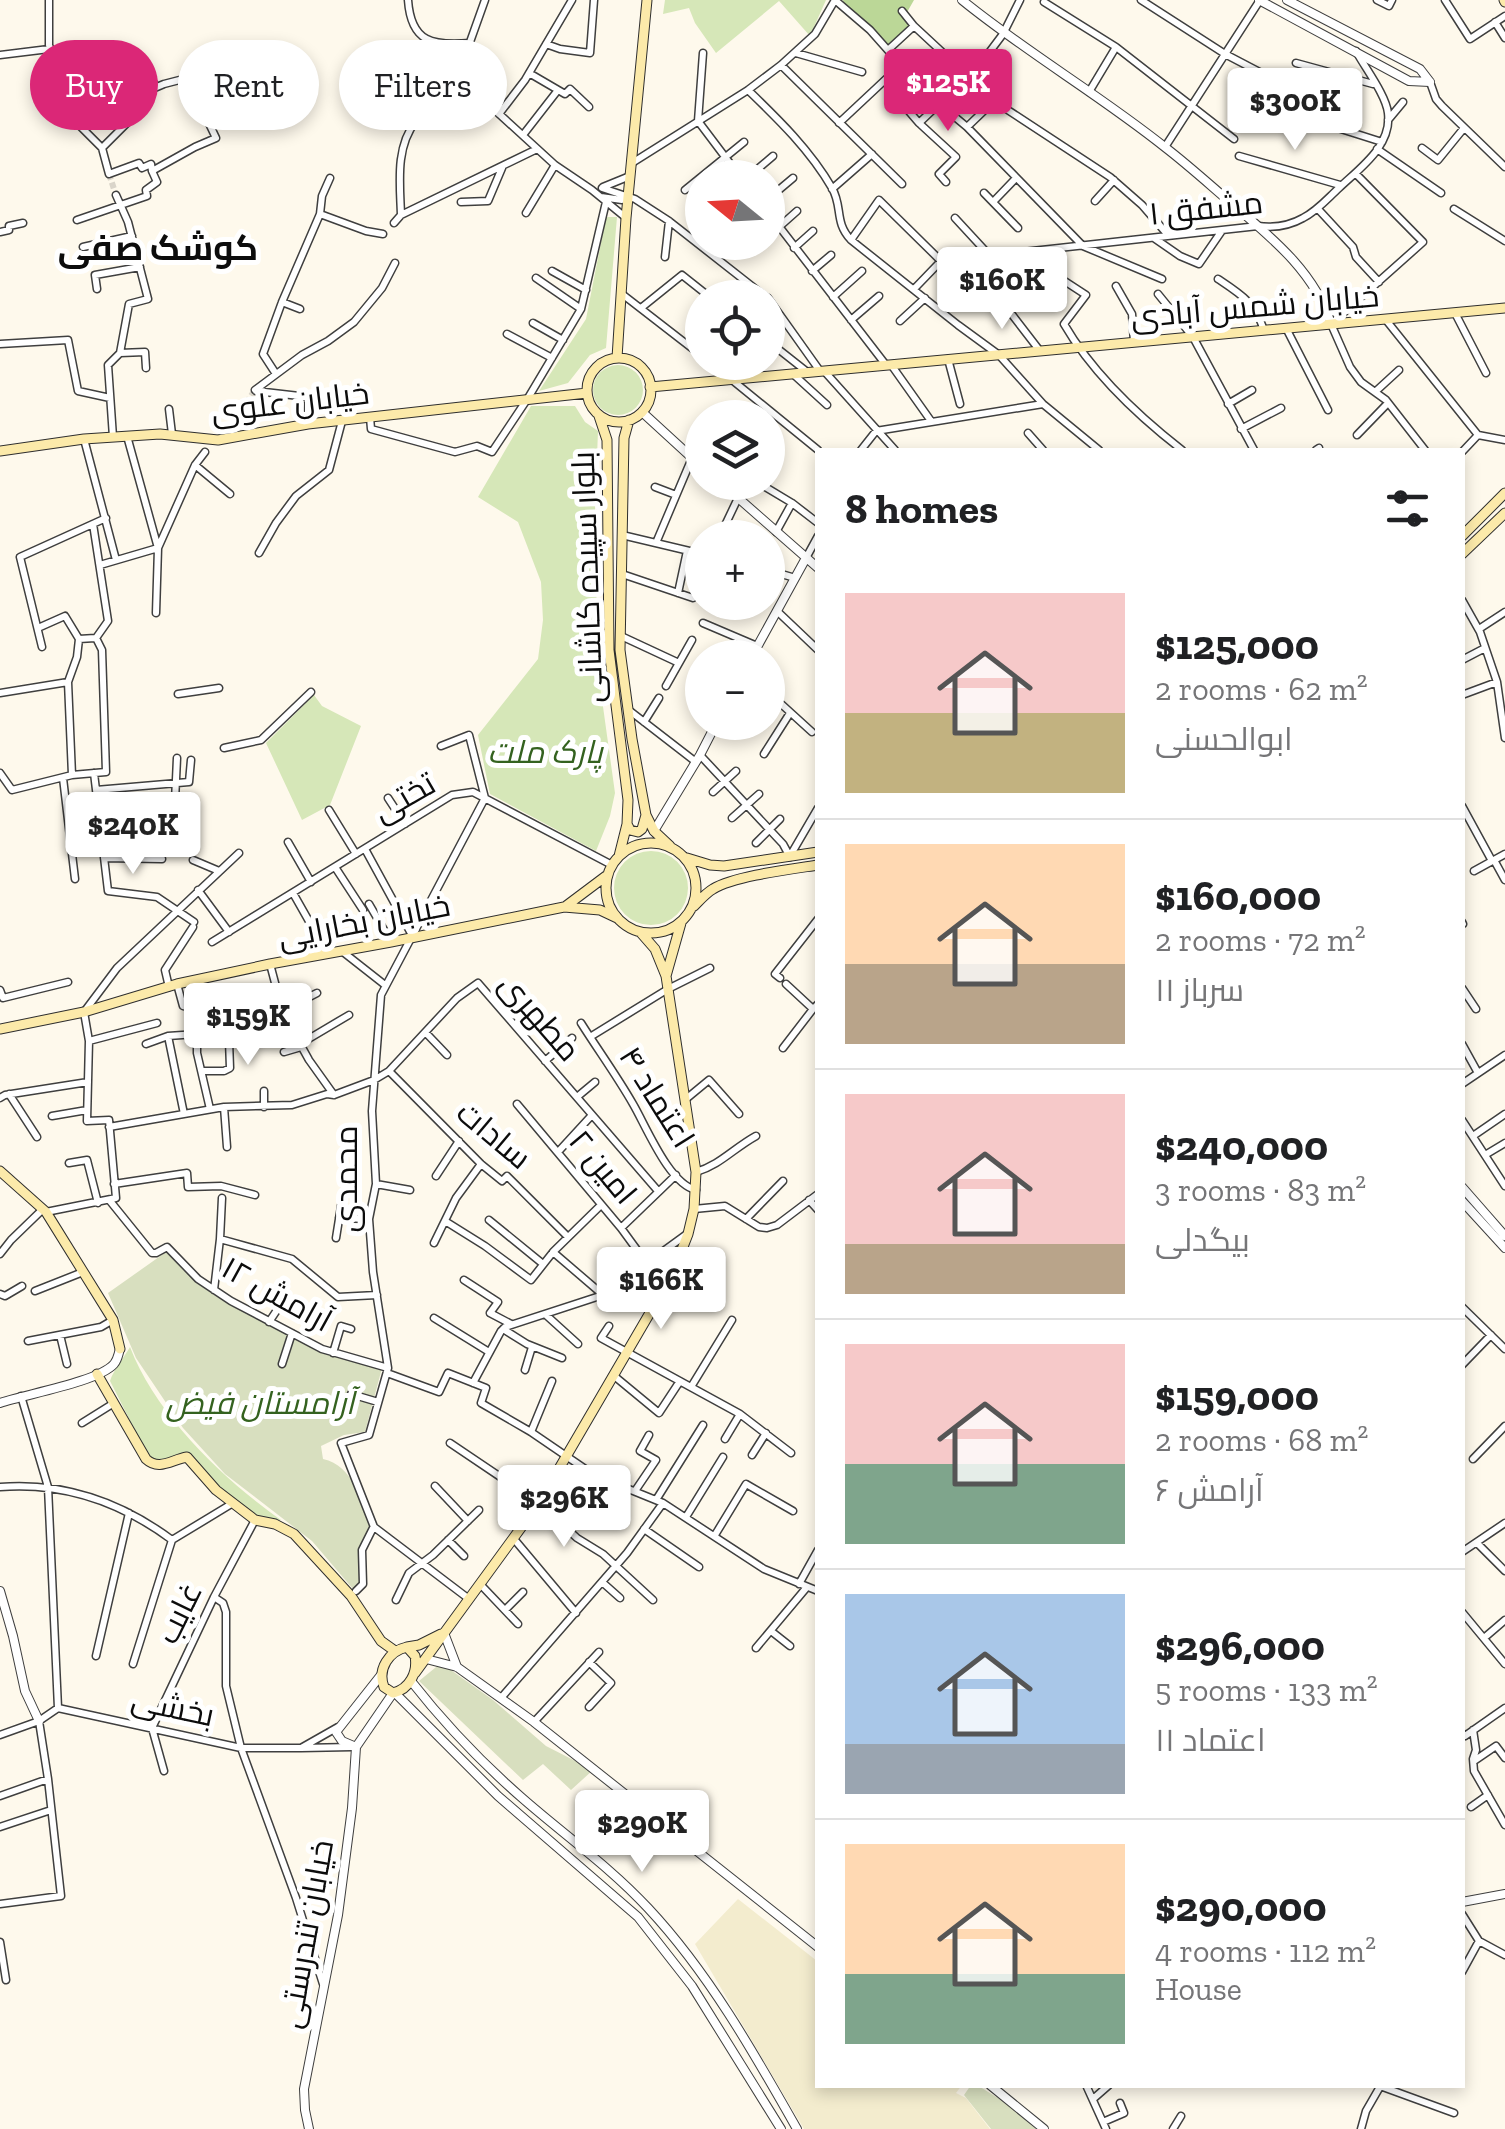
<!DOCTYPE html>
<html lang="en">
<head>
<meta charset="utf-8">
<style>
  body { margin:0; font-family:"Zilla Slab",Cairo,serif; background:#f6f6f6; color:#202124; height:100vh; display:flex; flex-direction:column; font-size:38px; white-space:nowrap }
  * { box-sizing:border-box; margin:0 }
  p { font-size:32px; color:#757577 }
  .icon { flex:none; width:55px; height:55px; fill:none; stroke:currentColor; stroke-width:2; stroke-linecap:round; stroke-linejoin:round }
  .map { position:relative; flex:1; overflow:hidden }
  .details { position:absolute; left:815px; top:448px; width:650px; height:1640px; display:flex; flex-direction:column; background:#fff; border-radius:0px; box-shadow:0 5px 15px #0003 }
  .details>* { flex:none }
  .hud { position:absolute; left:30px; top:40px; width:635px; height:90px; display:flex; gap:20px }
  .needle { width:65px; rotate:288deg }
  .fabs { position:absolute; left:685px; top:160px; display:grid; gap:20px }
  .fabs a { display:grid; place-items:center; width:100px; height:100px; border-radius:50%; background:#fff; box-shadow:0 5px 15px #0003; font-size:50px }
  .price { position:absolute; translate:-50% -85px; padding:0 22px; border-radius:10px; background:#fff; color:#222; font-size:32px; line-height:65px; filter:drop-shadow(0 2px 5px #0008) }
  .price::after { content:''; position:absolute; left:50%; top:60px; width:30px; height:22px; margin-left:-15px; background:inherit; clip-path:polygon(0 0,100% 0,50% 100%) }
  .price.current { background:#db2777; color:#fff }
  ul { padding:0; list-style:none }
  li { display:flex; align-items:center; gap:30px; height:250px; padding:0 30px }
  li+li { border-top:2px solid #e0e0e0 }
  li span { display:grid; place-items:center; flex:none; width:280px; height:200px; border-radius:0px; color:#555 }
  li>.icon { margin-inline-start:auto }
  span .icon { width:120px; height:120px; fill:#fffc; stroke-width:1 }
  li b { font-size:42px }
  h2 { display:flex; justify-content:space-between; align-items:center; height:120px; padding:0 30px; font-size:42px }
  .tag { padding:0 35px; border-radius:45px; background:#fff; box-shadow:0 5px 15px #0003; font-size:35px; line-height:90px }
  .tag.current { background:#db2777; color:#fff }
  .map>svg:first-child { display:block }
  .farmland { fill:#f3ecce }
  .green { fill:#d6e7b8 }
  .forest { fill:#bbd797 }
  .cemetery { fill:#d8dfbf }
  .lines { fill:none; stroke-linecap:round; stroke-linejoin:round }
  .minor-tunnel { stroke:#dad5ca; stroke-width:6; stroke-dasharray:6 3; stroke-linecap:butt }
  .minor-casing { stroke:#3f3f3f; stroke-width:9 }
  .tertiary-casing { stroke:#3f3f3f; stroke-width:10 }
  .secondary-casing { stroke:#2e2e2e; stroke-width:11 }
  .minor { stroke:#fff; stroke-width:6 }
  .tertiary { stroke:#fff; stroke-width:8 }
  .secondary { stroke:#fceaaa; stroke-width:9 }
  .labels { text-anchor:middle; stroke-width:10; stroke-linejoin:round; paint-order:stroke }
  .street-label { font-size:32px; fill:#0c0c0c; stroke:#fff }
  .park-label { font-size:32px; font-style:italic; fill:#34621f; stroke:#fff }
  .neighbourhood-label { font-size:35px; font-weight:bold; fill:#0c0c0c; stroke:#fff }
</style>
</head>
<body>
<div class="map">
<svg width="1505" height="2129" viewBox="0 0 1505 2129">
  <rect width="100%" height="100%" fill="#fef9ec"/>
  <path class="farmland" d="M738 1899 817 1961 818 2085H962L956 2093 966 2098 990 2129H804L695 1944Z"/>
  <path class="green" d="M665 0H826L810 36 779 1 716 53 695 23 689 8 663 14Z
    M606 217H617L606 348 590 355 568 383 539 391 586 319Z
    M593 390a25 25 0 1 1 50 0a25 25 0 1 1-50 0Z
    M531 406H575L585 422 598 431 594 535 600 685 615 793 610 816 596 851 490 794 478 735 538 659 543 620 541 582 518 522 478 497Z
    M314 695 322 706 361 726 330 805 302 820 266 743Z
    M614 888a37 37 0 1 1 74 0a37 37 0 1 1-74 0Z
    M130 1347C156 1415 223 1479 281 1520L257 1519 226 1495 192 1461 156 1463 148 1456 110 1381C113 1371 124 1357 130 1347Z"/>
  <path class="forest" d="M843 0H914L906 14 913 26 888 49 844 5Z"/>
  <path class="cemetery" d="M166 1252 198 1282 226 1302 325 1353 382 1368 365 1432 344 1435 321 1446 323 1459C354 1466 361 1501 371 1527 360 1546 358 1560 360 1583L353 1589 312 1541 225 1474 183 1428 136 1358 108 1293Z
    M441 1663 493 1700 546 1746 593 1770 571 1790 543 1764 523 1780 419 1681Z
    M971 2085H977L1014 2108 1036 2129H991L964 2095Z"/>
  <g class="lines">
    <path class="minor-tunnel" d="M416 121 438 99
      M109 174 116 195
      M219 439 230 427 255 390"/>
    <defs>
      <path id="minor" d="M49 0V45L55 61 58 104 102 148
        M408 0C411 43 433 46 470 43
        M485 0 460 70 461 79 555 165 592 190 625 217
        M1141 0 1225 54 1267 76 1259 103 1382 142
        M1377 0 1389 6 1392 0
        M1445 0 1470 39 1505 16
        M1044 2 1116 47 1234 139
        M902 11 914 26 970 78 1003 34 1020 0
        M1495 22 1505 38
        M546 44 560 49 590 53 594 0
        M888 50 914 26
        M703 53 698 121 741 178
        M796 53 862 72
        M0 55 49 49
        M140 60 156 87
        M55 61 78 51
        M1296 63 1373 84
        M781 65 902 184
        M385 68 372 85 416 121C395 147 400 184 401 215
        M529 73 565 94 570 89 589 107
        M1430 82 1436 99 1442 106 1505 167
        M748 90C779 120 810 150 832 188 843 207 834 222 851 240L958 325 999 355 1043 404 1099 450
        M1089 92 1116 47
        M438 99 449 87
        M901 102 919 123 940 103
        M499 114 525 80 572 0
        M1388 120 1403 102
        M839 123 901 65
        M919 123 956 157 939 174 946 182
        M967 127 994 101 1110 177 1142 205 1168 235
        M523 135 558 90
        M1165 147 1260 0
        M102 148 127 123 129 108 145 92 164 84 195 76 214 59
        M102 148 109 174 139 163 142 168 151 164 152 171
        M1422 148 1438 160 1464 128
        M1377 149 1441 193
        M1239 156 1340 185
        M632 163 748 90 781 65 815 34 835 0 870 30 925 92 967 127 1083 246 1162 279
        M1356 174 1423 242 1331 324 1350 367 1361 382 1386 400 1425 450
        M747 178 773 156
        M603 187 630 176
        M602 188 635 199 669 221 767 298
        M832 189 872 154
        M685 190 744 142
        M984 193 1018 228
        M601 197 622 200 627 197
        M768 199 793 178
        M1095 201 1114 180
        M461 202 488 201 502 168
        M993 202 1016 178
        M1318 209 1353 247 1356 257 1379 282
        M1454 209 1505 241
        M768 212 886 365
        M526 213 555 165
        M320 214 366 231 383 234
        M955 218 991 257
        M77 220 147 196 146 190 157 182 152 171 195 147 216 138 205 115
        M394 223 401 215 537 149
        M779 227 797 211
        M0 232 9 230V226L23 223
        M1154 238 1180 256 1199 264 1221 232
        M851 240 879 200 941 261
        M83 247 132 236
        M794 248 813 231
        M1023 254 1086 295 1064 324C1093 374 1137 415 1182 450
        M665 257 669 221
        M552 271 586 290
        M812 271 831 255
        M536 278 581 309
        M1218 279C1242 295 1254 302 1264 330
        M1116 286 1132 314 1134 342
        M97 289 95 275 140 267
        M914 289 941 261 1258 226C1274 228 1289 226 1303 218 1317 211 1327 199 1339 188 1360 168 1392 146 1388 113 1386 95 1365 68 1356 51
        M993 290 1040 351
        M622 294 702 356
        M1158 294 1193 337 1254 450
        M833 297 862 271
        M768 298 820 371
        M282 302 300 309
        M641 308 682 275 711 298
        M1455 313 1486 373
        M851 320 879 296
        M1386 320 1478 435
        M900 321 925 298
        M533 323 563 340
        M1286 328 1328 410
        M507 334 552 358
        M768 341 806 371
        M0 344 68 340 78 391 110 398
        M120 353 145 352 146 368
        M948 359 960 404
        M710 362 818 450
        M892 366 931 421
        M825 372 895 450
        M276 374 263 354 282 302 320 214 322 196 330 178
        M793 374 827 405
        M255 390 302 355 328 341 354 322 382 288 395 263
        M256 391 308 397V424
        M1375 392 1399 370
        M1228 404 1252 390
        M169 409 172 434
        M370 417 371 429 455 452 477 446 492 452 528 398 581 309 606 202
        M1241 429 1281 408
        M1028 433 1043 450
        M1357 435 1388 403
        M1478 435 1505 440
        M113 437 108 365 120 353 129 304 148 299 128 222 116 195
        M84 439 116 560
        M861 450 876 431 1043 404
        M1316 450 1319 448
        M1462 452 1478 435
        M195 465 230 494
        M757 482 792 503 818 523
        M655 487 676 495
        M776 532 792 503
        M622 535 702 554
        M719 538 738 498
        M656 543 692 458
        M259 553 276 523 296 496 329 470 342 421
        M806 558 818 536
        M100 565 158 548 127 436
        M768 570 795 578
        M622 574 693 598
        M678 593 687 551
        M1462 600 1480 632 1497 682 1505 738
        M777 611 818 650
        M156 613 158 548 195 465 205 452
        M703 623 757 646
        M38 628 65 616 79 639 95 638
        M1479 629 1505 612
        M621 636 679 663
        M42 647 20 557 106 518
        M1462 660 1485 648
        M666 686 692 640
        M768 692 812 732
        M0 693 68 682
        M178 694 219 688
        M1462 695 1497 682
        M630 711 696 762
        M644 722 659 698
        M224 748 261 740 311 692
        M764 754 790 713
        M700 755 783 844 790 857
        M0 773 12 790 72 775 106 772 102 650 96 638 108 621 93 524
        M94 773 108 891 157 897 194 922
        M72 775 68 682 77 657 79 639
        M63 778 75 879
        M96 790 189 782 191 760
        M713 792 736 771
        M388 798 405 824
        M175 801 177 758
        M1462 806 1492 861
        M329 810 356 854
        M732 818 759 794
        M100 821 187 828
        M288 842 311 882
        M756 843 780 819
        M365 849 413 937
        M790 856 818 808
        M104 858 162 859
        M193 860 219 871
        M1494 860 1505 880
        M335 867 363 910
        M1474 871 1505 854
        M198 890 229 932
        M293 893 327 953
        M369 904 391 942
        M1462 922 1463 924
        M212 942 452 795 473 792 612 865
        M343 952 385 985
        M270 964 283 1013 309 1060 334 1095
        M780 978 775 974 818 919
        M177 984 183 1006 195 1009 197 1012V1053L210 1109
        M786 984 813 1009 818 1004
        M169 987 165 970 193 927
        M1462 988 1476 1009
        M0 990 3 998 68 982
        M282 1011 317 993
        M581 1023C598 1050 617 1076 633 1104 646 1126 669 1184 696 1190
        M426 1033 447 1055
        M168 1036 184 1114
        M590 1037 668 989 710 968
        M89 1041 157 1023
        M146 1044 168 1036 197 1034
        M300 1044 349 1015
        M1462 1044 1478 1073
        M783 1048 813 1009
        M284 1052 301 1047
        M545 1061 572 1038
        M202 1071H224L230 1068 228 1012
        M389 1071 481 1164 502 1181 507 1176 568 1237
        M1462 1084 1505 1055
        M264 1091V1107
        M9 1094 37 1137
        M577 1097 595 1082
        M0 1098 5 1095 88 1082
        M686 1099 709 1080 739 1114
        M517 1104 621 1228 648 1265
        M224 1107 227 1147
        M52 1116 87 1110
        M1462 1120 1505 1186
        M109 1127 224 1107 292 1105 327 1094 334 1095 374 1080 389 1071 457 998 478 983 658 1191
        M1473 1136 1505 1114
        M558 1152 592 1115
        M1485 1155 1505 1143
        M69 1163 87 1160 98 1203
        M696 1172C720 1165 734 1148 756 1136
        M436 1176 459 1141
        M114 1184 187 1173 188 1187 221 1186 255 1195
        M376 1184 410 1190
        M809 1200 818 1210
        M110 1201 152 1253H156L167 1247 198 1279 231 1301 322 1349 388 1368
        M694 1209 725 1206 759 1227 767 1228 777 1225 818 1194
        M46 1212 116 1198 109 1120 87 1121 89 1041 84 1012 117 968 239 853
        M339 1218 369 1219
        M746 1219 783 1181
        M489 1220 543 1264
        M445 1221 485 1246 531 1280 553 1252 601 1205
        M621 1228 676 1175
        M336 1238 343 1194
        M220 1239 292 1259 338 1297 377 1295
        M434 1243 456 1198 481 1164
        M553 1252 602 1294
        M0 1254 11 1240 43 1209
        M464 1280 498 1302 490 1313 511 1324
        M214 1290 220 1239 222 1198
        M35 1291 83 1272
        M0 1294 5 1296 22 1286
        M1462 1307 1505 1349
        M546 1315 578 1344
        M434 1318 489 1352
        M269 1322 279 1307
        M609 1326 601 1338 740 1414 791 1453
        M503 1329 527 1344 562 1358
        M60 1335 67 1364
        M28 1341 101 1327 113 1320
        M333 1353 341 1326 351 1329
        M282 1364 292 1333
        M1462 1365 1491 1335
        M525 1370 532 1347
        M387 1373 439 1392 448 1373 486 1388 481 1403 531 1432 594 1475 663 1503 764 1569 818 1591
        M613 1375 659 1413 680 1381
        M473 1383 501 1331 505 1327 603 1295 687 1234
        M691 1387 732 1320
        M351 1394 378 1402
        M21 1396 48 1487 58 1708
        M82 1423 114 1403
        M531 1432 552 1381
        M725 1439 740 1414
        M450 1443 539 1503 577 1538 603 1554 653 1600
        M752 1455 766 1433
        M1473 1459 1505 1426
        M435 1486 468 1521
        M0 1487C64 1482 121 1502 172 1540
        M635 1491 656 1460 640 1451 649 1435
        M656 1500 703 1425
        M686 1517 723 1457
        M374 1527 341 1443 369 1435 388 1368 373 1272 369 1219 376 1184 372 1111 381 995 485 798 469 735 441 746
        M374 1527 469 1599
        M644 1529 699 1567
        M715 1535 746 1484 793 1511
        M514 1539 576 1613
        M172 1540 233 1503
        M448 1540 464 1556
        M1477 1543 1505 1571
        M1462 1552 1505 1523
        M602 1582 620 1598
        M480 1584 518 1624
        M799 1584 818 1550
        M356 1591 363 1584 362 1550 373 1528
        M214 1597 223 1603 226 1612V1686L241 1748 296 1898 323 1984
        M396 1600 409 1573 433 1555 479 1510
        M505 1610 523 1592
        M1462 1612 1505 1664
        M771 1631 790 1646
        M1484 1638 1505 1620
        M756 1648 807 1587
        M96 1656 129 1513
        M589 1662 611 1683 589 1707
        M133 1664 172 1540
        M501 1698 627 1553 663 1503
        M534 1722 599 1652
        M338 1727 301 1748 352 1747
        M1473 1730 1476 1750 1473 1759 1474 1771 1505 1825
        M1462 1733 1465 1736 1505 1708
        M0 1735 39 1721 58 1708 241 1748H301
        M1474 1761 1496 1746 1505 1758
        M164 1771 152 1728 214 1597 255 1520
        M0 1796 48 1779
        M1471 1807 1488 1795
        M0 1827 51 1810
        M0 1904 61 1896 48 1779 39 1721
        M1462 1914 1479 1941 1505 1955
        M0 1942 6 1980
        M1462 1972 1479 1941
        M1086 2085 1106 2129
        M1380 2086 1454 2113
        M1093 2099 1109 2085
        M1103 2122 1124 2113 1120 2103
        M1173 2129 1181 2116
        M1361 2129 1366 2111 1381 2085"/>
      <path id="tertiary" d="M962 0C1027 53 1100 95 1166 148 1188 165 1209 184 1230 202 1271 237 1315 272 1331 324
        M1259 0 1409 81 1430 82
        M1287 0 1420 69 1430 82
        M642 412 702 467
        M720 482 818 568
        M751 658 806 558
        M654 831 700 755 717 722
        M1462 1187 1505 1236
        M1462 1201 1505 1248
        M0 1403C26 1394 98 1382 114 1364 118 1359 118 1355 120 1349
        M0 1591 13 1636 25 1691 39 1721
        M444 1633 457 1667
        M426 1659 457 1667 534 1722 818 1947
        M411 1681C444 1723 481 1762 521 1797 563 1834 609 1866 648 1908 708 1972 754 2053 797 2129
        M396 1694 498 1796 638 1917 692 1986 781 2129
        M356 1747 342 1741 336 1732 381 1675
        M356 1747 393 1693
        M1462 1902 1505 1894
        M990 2085 1044 2129
        M309 2129 305 2110 304 2089 338 1915 352 1808 356 1747"/>
      <path id="secondary" d="M1504 0 1505 2
        M617 358 626 218 647 0
        M587 390a32 32 0 1 1 64 0a32 32 0 1 1-64 0Z
        M650 387 1505 308
        M599 416 607 440 609 650 628 800 627 824 619 856
        M629 420 624 438 620 650 632 739 646 815 654 831 670 846
        M0 451 84 439 160 434 218 440 308 424 587 393
        M1462 536 1505 493
        M1462 554 1505 513
        M627 824 630 830 638 832 642 829 646 815
        M606 888a45 45 0 1 1 90 0a45 45 0 1 1-90 0Z
        M687 858 710 865 724 866 818 852
        M566 906 606 876
        M694 906C700 900 706 893 713 889 734 876 792 869 818 865
        M641 933 655 949 666 976 681 923
        M0 1029 84 1012 177 984 270 964 391 942 564 907 600 910 617 918
        M0 1171 46 1212 113 1320 120 1349
        M97 1374 146 1459C159 1471 171 1460 187 1457L216 1490 255 1520 275 1524 294 1534 351 1596 381 1641 395 1651
        M407 1647 415 1656C418 1672 410 1689 393 1693L384 1687C377 1669 389 1651 407 1647Z
        M407 1647 419 1645 441 1634
        M415 1673 539 1503 672 1275 688 1234 694 1209 696 1172 666 976"/>
    </defs>
    <use href="#minor" class="minor-casing"/>
    <use href="#tertiary" class="tertiary-casing"/>
    <use href="#secondary" class="secondary-casing"/>
    <use href="#minor" class="minor"/>
    <use href="#tertiary" class="tertiary"/>
    <use href="#secondary" class="secondary"/>
  </g>
  <g class="labels">
    <g class="street-label">
      <text transform="translate(1206 208) rotate(-6)" y="11">مشفق ۱</text>
      <text transform="translate(1255 306) rotate(-5)" y="11">خیابان شمس آبادی</text>
      <text transform="translate(290 402) rotate(-7)" y="11">خیابان علوی</text>
      <text transform="translate(587 577) rotate(-92)" y="11">بلوار سپیده کاشانی</text>
      <text transform="translate(404 797) rotate(-30)" y="11">تختی</text>
      <text transform="translate(364 921) rotate(-11)" y="11">خیابان بخارایی</text>
      <text transform="translate(540 1017) rotate(49)" y="11">مطهری</text>
      <text transform="translate(657 1097) rotate(58)" y="11">اعتماد ۴</text>
      <text transform="translate(494 1135) rotate(40)" y="11">سادات</text>
      <text transform="translate(603 1167) rotate(50)" y="11">امین ۲</text>
      <text transform="translate(346 1179) rotate(-90)" y="11">محمدی</text>
      <text transform="translate(277 1294) rotate(29)" y="11">آرامش ۱۲</text>
      <text transform="translate(179 1613) rotate(-64)" y="11">غایب</text>
      <text transform="translate(173 1707) rotate(12)" y="11">بخشی</text>
      <text transform="translate(306 1934) rotate(-80)" y="11">خیابان تندرستی</text>
    </g>
    <g class="park-label">
      <text x="545" y="763">پارک ملت</text>
      <text x="260" y="1414">آرامستان فیض</text>
    </g>
    <g class="neighbourhood-label">
      <text x="158" y="260">کوشک صفی</text>
    </g>
  </g>
</svg>
<div class="fabs">
<a><svg class="needle" viewBox="-14 -14 28 28"><path d="M0-13l5 13h-10z" fill="#e53935"/><path d="M0 13l5-13h-10z" fill="#757577"/></svg></a>
<a><svg class="icon" aria-label="locate" viewBox="0 0 24 24"><circle cx="12" cy="12" r="6"/><path d="M12 2v4M12 18v4M2 12h4M18 12h4"/></svg></a>
<a><svg class="icon" aria-label="layers" viewBox="0 0 24 24"><path d="M12 4l9 5-9 5-9-5zM3 14l9 5 9-5"/></svg></a>
<a>+</a>
<a>−</a>
</div>
<b class="price current" style="left:948px;top:134px">$125K</b>
<b class="price" style="left:1295px;top:153px">$300K</b>
<b class="price" style="left:1002px;top:332px">$160K</b>
<b class="price" style="left:133px;top:877px">$240K</b>
<b class="price" style="left:248px;top:1068px">$159K</b>
<b class="price" style="left:661px;top:1332px">$166K</b>
<b class="price" style="left:564px;top:1550px">$296K</b>
<b class="price" style="left:642px;top:1875px">$290K</b>
<div class="hud">
<a class="tag current">Buy</a>
<a class="tag">Rent</a>
<a class="tag">Filters</a>
</div>
<section class="details">
<h2>8 homes<svg class="icon" aria-label="filters" viewBox="0 0 24 24"><path d="M4 7h16M4 17h16"/><circle cx="9" cy="7" r="2"/><circle cx="15" cy="17" r="2"/></svg></h2>
<ul>
<li><span style="background:linear-gradient(#f6c9c9 60%,#c2b280 0)"><svg class="icon" aria-label="home" viewBox="0 0 24 24"><path d="M3 11l9-7 9 7M6 9v11h12V9"/></svg></span><div><b>$125,000</b><p>2 rooms · 62 m²</p><p>ابوالحسنی</p></div></li>
<li><span style="background:linear-gradient(#ffd9b3 60%,#b9a48a 0)"><svg class="icon" aria-label="home" viewBox="0 0 24 24"><path d="M3 11l9-7 9 7M6 9v11h12V9"/></svg></span><div><b>$160,000</b><p>2 rooms · 72 m²</p><p>سرباز ۱۱</p></div></li>
<li><span style="background:linear-gradient(#f6c9c9 75%,#b9a48a 0)"><svg class="icon" aria-label="home" viewBox="0 0 24 24"><path d="M3 11l9-7 9 7M6 9v11h12V9"/></svg></span><div><b>$240,000</b><p>3 rooms · 83 m²</p><p>بیگدلی</p></div></li>
<li><span style="background:linear-gradient(#f6c9c9 60%,#7fa58c 0)"><svg class="icon" aria-label="home" viewBox="0 0 24 24"><path d="M3 11l9-7 9 7M6 9v11h12V9"/></svg></span><div><b>$159,000</b><p>2 rooms · 68 m²</p><p>آرامش ۶</p></div></li>
<li><span style="background:linear-gradient(#a9c7e8 75%,#9aa5b1 0)"><svg class="icon" aria-label="home" viewBox="0 0 24 24"><path d="M3 11l9-7 9 7M6 9v11h12V9"/></svg></span><div><b>$296,000</b><p>5 rooms · 133 m²</p><p>اعتماد ۱۱</p></div></li>
<li><span style="background:linear-gradient(#ffd9b3 65%,#7fa58c 0)"><svg class="icon" aria-label="home" viewBox="0 0 24 24"><path d="M3 11l9-7 9 7M6 9v11h12V9"/></svg></span><div><b>$290,000</b><p>4 rooms · 112 m²</p><p>House</p></div></li>
</ul>
</section>
</div>
</body>
</html>
